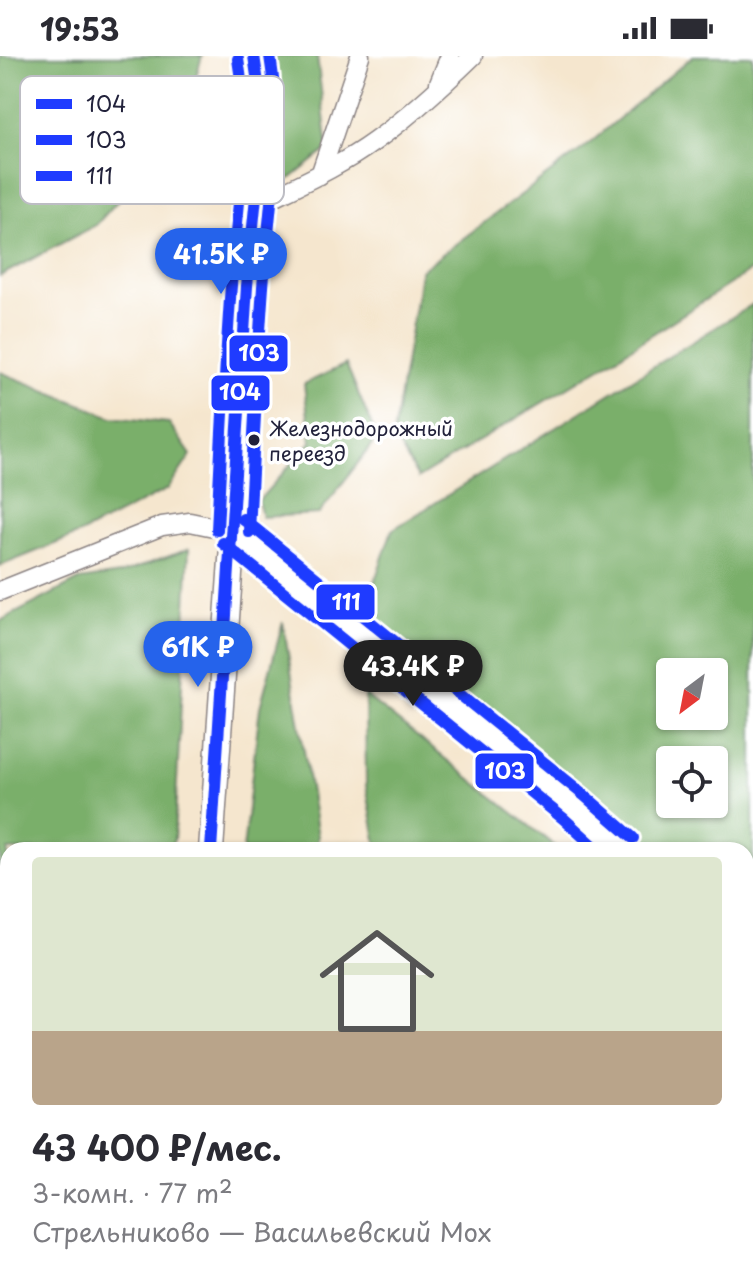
<!DOCTYPE html>
<html lang="ru">
<head>
<meta charset="utf-8">
<style>
  body { margin:0; font-family:"Playpen Sans",sans-serif; background:#f2f2f3; color:#2b2b33; height:100vh; display:flex; flex-direction:column; font-size:30px; white-space:nowrap }
  * { box-sizing:border-box; margin:0 }
  p { font-size:26px; color:#7c7c81 }
  .icon { flex:none; width:44px; height:44px; fill:none; stroke:currentColor; stroke-width:2; stroke-linecap:round; stroke-linejoin:round }
  .map { position:relative; flex:1; overflow:hidden }
  .drawer { position:absolute; left:0px; top:786px; width:754px; height:440px; display:flex; flex-direction:column; background:#fff; border-radius:24px 24px 0 0; box-shadow:0 2px 6px #0004 }
  .drawer>* { flex:none }
  .needle { width:52px; rotate:212deg }
  .buttons { position:absolute; left:656px; top:602px; display:grid; gap:16px }
  .buttons a { display:grid; place-items:center; width:72px; height:72px; border-radius:8px; background:#fff; box-shadow:0 2px 6px #0004; font-size:40px }
  .price { position:absolute; translate:-50% -68px; padding:0 18px; border-radius:28px; background:#2563eb; color:#fff; font-size:26px; line-height:52px; filter:drop-shadow(0 2px 4px #0008) }
  .price::after { content:''; position:absolute; left:50%; top:48px; width:24px; height:18px; margin-left:-12px; background:inherit; clip-path:polygon(0 0,100% 0,50% 100%) }
  .price.selected { background:#222; color:#fff }
  ul { padding:0; list-style:none }
  li { display:grid; align-content:center; gap:16px; height:424px; padding:0 32px }
  li span { display:grid; place-items:center; height:248px; border-radius:8px; color:#555 }
  li>.icon { margin-inline-start:auto }
  span .icon { width:144px; height:144px; fill:#fffc; stroke-width:1 }
  li b { font-size:34px }
  .status { display:flex; justify-content:space-between; align-items:center; height:56px; padding:0 40px; background:#fff; direction:ltr }
  .status svg { height:22px; fill:currentColor }
  .map>svg:first-child { display:block }
  .green { fill:#99cb7b; stroke:#5e765b; stroke-width:2 }
  .forest { fill:#7aaf6b; stroke:#4e6853; stroke-width:2; fill-rule:evenodd }
  .lines { fill:none; stroke-linecap:round; stroke-linejoin:round }
  .minor-casing { stroke:#8c8484; stroke-width:21 }
  .tertiary-casing { stroke:#8c8484; stroke-width:27 }
  .secondary-casing { stroke:#8c8484; stroke-width:29 }
  .minor { stroke:#fff; stroke-width:18 }
  .tertiary { stroke:#fff; stroke-width:24 }
  .secondary { stroke:#fff; stroke-width:26 }
  .bus-1-casing { stroke:#fff; stroke-width:18 }
  .bus-2-casing { stroke:#fff; stroke-width:18 }
  .bus-3-casing { stroke:#fff; stroke-width:18 }
  .bus-1 { stroke:#1f3bff; stroke-width:12 }
  .bus-2 { stroke:#1f3bff; stroke-width:12 }
  .bus-3 { stroke:#1f3bff; stroke-width:12 }
  .bus-dot { fill:#22223b; stroke:#fff; stroke-width:3 }
  .labels { text-anchor:middle; stroke-width:7; stroke-linejoin:round; paint-order:stroke }
  .bus-label { font-size:20px; fill:#22223b; stroke:#fff; text-anchor:start }
  .key { fill:#fff; stroke:#bdbdc4; stroke-width:2 }
  .key-label { font-size:22px; fill:#22223b }
  .line-badge { stroke:#fff; stroke-width:3 }
  .badge-label { font-size:22px; text-anchor:middle; font-weight:bold; fill:#fff }
</style>
</head>
<body>
<div class="status"><b>19:53</b><svg viewBox="0 0 49 12"><path d="M0 12V9h3v3zM5 12V6h3v6zM10 12V3h3v9zM15 12V0h3v12zM26 1h20v11H26zM47 4h2v5h-2z"/></svg></div>
<div class="map">
<svg width="753" height="1226" viewBox="0 0 753 1226">
  <rect width="100%" height="100%" fill="#fff"/>
  <filter id="ink" filterUnits="userSpaceOnUse"><feTurbulence type="fractalNoise" baseFrequency=".0125" numOctaves="2"/><feDisplacementMap in="SourceGraphic" scale="16" xChannelSelector="R" yChannelSelector="G"/><feConvolveMatrix kernelMatrix="1 2 1 2 8 2 1 2 1" color-interpolation-filters="sRGB"/></filter>
  <filter id="wash" filterUnits="userSpaceOnUse"><feTurbulence type="fractalNoise" baseFrequency=".006" numOctaves="4" result="noise"/><feDisplacementMap in="SourceGraphic" scale="32" xChannelSelector="R" yChannelSelector="G"/><feGaussianBlur stdDeviation="1.8" result="paint"/><feColorMatrix in="noise" values="0 0 0 0 0 0 0 0 0 0 0 0 0 0 0 0 0 1.4 0 .05"/><feComposite in="paint" operator="in"/></filter>
  <g filter="url(#wash)">
    <rect width="100%" height="100%" fill="#f5e6ce"/>
    <path class="green" d="M0 829 8 830V1218H46L42 1226H0Z"/>
    <path class="forest" d="M0 0H202L191 38 157 101 96 169 0 220Z
      M272 0H317L328 93 286 126Z
      M693 0H753V213L606 308 418 422 393 379 421 214 590 87Z
      M753 248V884L746 878V794H646L362 563 392 474ZM670 616H714V660H670ZM670 704H714V748H670Z
      M346 308 377 382 319 458 262 461 258 445 311 386 304 328Z
      M0 316 112 361 169 367 191 399 168 433 82 477 0 510Z
      M189 493 174 784 168 794H8V830L0 829V565L79 524 120 518Z
      M283 566 318 780 317 794H243L260 651Z
      M365 639 560 794H378L366 730Z
      M746 948 753 954V1226H496L497 1218H746Z
      M82 1218H148L145 1226H78Z
      M244 1218H358L362 1226H240Z"/>
  </g>
  <g filter="url(#ink)">
    <g class="lines">
      <defs>
        <path id="minor" d="M439 27 450 0
          M320 119 360 0
          M255 150C295 130 338 112 375 85 410 60 442 30 473 0
          M0 535 162 470 190 466 233 475"/>
        <path id="tertiary" d="M211 794 233 475
          M61 1226 65 1218"/>
        <path id="secondary" d="M254 0C271 77 252 154 247 231 241 312 237 394 233 475L574 751 622 794
          M746 907 753 913"/>
      </defs>
      <use href="#minor" class="minor-casing"/>
      <use href="#tertiary" class="tertiary-casing"/>
      <use href="#secondary" class="secondary-casing"/>
      <use href="#minor" class="minor"/>
      <use href="#tertiary" class="tertiary"/>
      <use href="#secondary" class="secondary"/>
      <defs>
        <path id="bus-1" d="M211 794 247 230 261 91V47L254 0"/>
        <path id="bus-2" d="M249 476C253 394 257 313 263 231 269 154 283 78 270 0
          M223 487 564 763 598 794"/>
        <path id="bus-3" d="M243 463 584 739 633 782
          M217 474C221 392 225 311 231 229 237 153 251 79 238 3"/>
      </defs>
      <use href="#bus-1" class="bus-1-casing"/>
      <use href="#bus-2" class="bus-2-casing"/>
      <use href="#bus-3" class="bus-3-casing"/>
      <use href="#bus-1" class="bus-1"/>
      <use href="#bus-2" class="bus-2"/>
      <use href="#bus-3" class="bus-3"/>
    </g>
  </g>
  <circle class="bus-dot" cx="254" cy="384" r="7"/>
  <g class="labels">
    <g class="bus-label">
      <text x="269" y="380">Железнодорожный<tspan x="269" dy="25">переезд</tspan></text>
    </g>
  </g>
  <rect x="20" y="20" width="264" height="128" rx="12" class="key"/>
  <rect x="36" y="43" width="36" height="10" fill="#1f3bff"/>
  <rect x="36" y="79" width="36" height="10" fill="#1f3bff"/>
  <rect x="36" y="115" width="36" height="10" fill="#1f3bff"/>
  <g class="key-label">
    <text x="86" y="56">104</text>
    <text x="86" y="92">103</text>
    <text x="86" y="128">111</text>
  </g>
  <g class="line-badge">
    <rect x="228" y="278" width="61" height="39" rx="8" fill="#1f3bff"/>
    <rect x="210" y="318" width="61" height="38" rx="8" fill="#1f3bff"/>
    <rect x="315" y="527" width="61" height="38" rx="8" fill="#1f3bff"/>
    <rect x="474" y="696" width="61" height="38" rx="8" fill="#1f3bff"/>
  </g>
  <g class="badge-label">
    <text x="259" y="305">103</text>
    <text x="240" y="344">104</text>
    <text x="346" y="554">111</text>
    <text x="505" y="723">103</text>
  </g>
</svg>
<div class="buttons">
<a><svg class="needle" viewBox="-14 -14 28 28"><path d="M0-13l5 13h-10z" fill="#e53935"/><path d="M0 13l5-13h-10z" fill="#7c7c81"/></svg></a>
<a><svg class="icon" aria-label="locate" viewBox="0 0 24 24"><circle cx="12" cy="12" r="6"/><path d="M12 2v4M12 18v4M2 12h4M18 12h4"/></svg></a>
</div>
<b class="price" style="left:221px;top:240px">41.5K ₽</b>
<b class="price" style="left:198px;top:633px">61K ₽</b>
<b class="price selected" style="left:413px;top:652px">43.4K ₽</b>
<section class="drawer">
<ul>
<li><span style="background:linear-gradient(#dfe7d0 70%,#b9a48a 0)"><svg class="icon" aria-label="home" viewBox="0 0 24 24"><path d="M3 11l9-7 9 7M6 9v11h12V9"/></svg></span><div><b>43 400 ₽/мес.</b><p>3-комн. · 77 m²</p><p>Стрельниково — Васильевский Мох</p></div></li>
</ul>
</section>
</div>
</body>
</html>
